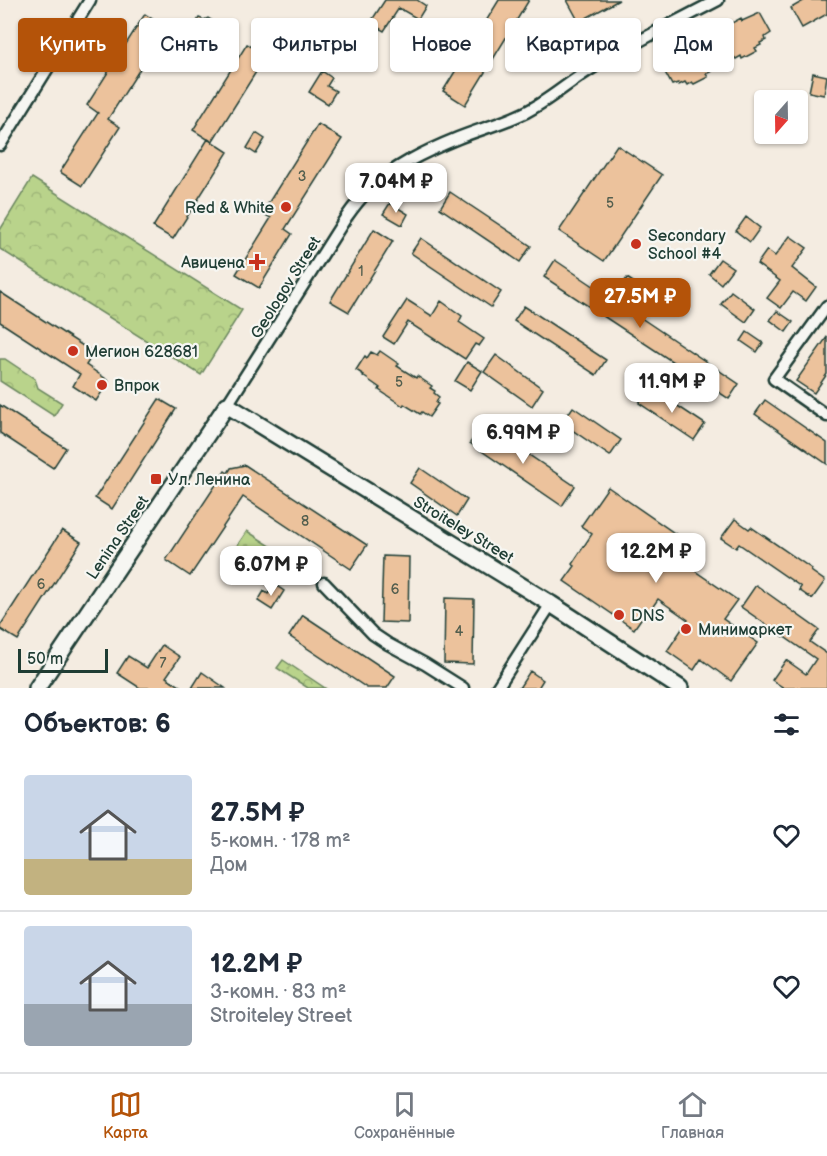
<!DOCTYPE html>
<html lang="ru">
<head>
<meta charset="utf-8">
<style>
  body { margin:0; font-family:"Balsamiq Sans",sans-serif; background:#f2f2f3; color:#1f2937; height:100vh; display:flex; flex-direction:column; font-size:22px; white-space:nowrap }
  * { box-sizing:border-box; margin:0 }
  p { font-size:20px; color:#747a83 }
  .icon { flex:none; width:33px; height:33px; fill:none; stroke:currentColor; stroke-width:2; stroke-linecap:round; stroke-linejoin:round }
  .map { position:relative; height:688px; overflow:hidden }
  .side { display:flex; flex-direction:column; background:#fff; flex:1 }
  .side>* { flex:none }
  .guide { position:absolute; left:18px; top:18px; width:792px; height:54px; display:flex; gap:12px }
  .needle { width:39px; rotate:200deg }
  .tools { position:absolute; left:754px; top:90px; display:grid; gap:12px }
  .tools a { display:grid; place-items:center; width:54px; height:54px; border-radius:6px; background:#fff; box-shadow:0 2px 4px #0004; font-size:30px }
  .scale { position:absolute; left:18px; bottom:15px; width:90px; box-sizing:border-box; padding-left:6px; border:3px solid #1f3d34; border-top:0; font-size:16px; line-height:21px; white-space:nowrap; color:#1f3d34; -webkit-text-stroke:4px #f6f6f2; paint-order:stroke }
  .price { position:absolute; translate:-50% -51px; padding:0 14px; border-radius:12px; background:#fff; color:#222; font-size:20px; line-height:39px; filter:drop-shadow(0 2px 3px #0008) }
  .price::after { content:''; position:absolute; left:50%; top:36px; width:18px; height:14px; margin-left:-9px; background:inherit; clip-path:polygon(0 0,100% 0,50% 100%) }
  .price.active { background:#b45309; color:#fff }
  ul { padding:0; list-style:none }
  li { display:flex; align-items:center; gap:18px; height:150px; padding:0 24px }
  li+li { border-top:2px solid #e0e1e3 }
  li span { display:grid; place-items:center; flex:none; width:168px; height:120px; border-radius:6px; color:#555 }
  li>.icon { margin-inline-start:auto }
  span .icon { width:72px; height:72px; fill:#fffc; stroke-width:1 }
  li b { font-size:26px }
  h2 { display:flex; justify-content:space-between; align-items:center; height:72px; padding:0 24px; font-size:26px }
  .chip { padding:0 21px; border-radius:6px; background:#fff; box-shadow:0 2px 4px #0004; font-size:21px; line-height:54px }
  .chip.active { background:#b45309; color:#fff }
  .tabs { display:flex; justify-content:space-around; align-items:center; height:84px; border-top:2px solid #e0e1e3; background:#fff; font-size:16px; color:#747a83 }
  .tabs a { display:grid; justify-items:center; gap:3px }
  .tabs .active { color:#b45309 }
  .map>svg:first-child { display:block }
  .park { fill:url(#park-crowns); stroke:#6c8860; stroke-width:1.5 }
  .building { fill:#ecc29c; stroke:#1f3d34; stroke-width:1.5 }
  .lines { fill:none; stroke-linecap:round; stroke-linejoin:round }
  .minor-casing { stroke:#1f3d34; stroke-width:15 }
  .secondary-casing { stroke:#1f3d34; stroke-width:20 }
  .minor { stroke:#f6f6f2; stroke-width:10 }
  .secondary { stroke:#f6f6f2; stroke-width:15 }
  .poi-dot { fill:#c8321e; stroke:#f6f6f2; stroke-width:2 }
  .labels { text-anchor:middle; stroke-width:4.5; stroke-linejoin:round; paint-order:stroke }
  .number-label { font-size:14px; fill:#525e4e }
  .poi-label { font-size:16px; fill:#1f3d34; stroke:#f6f6f2; text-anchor:start }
  .street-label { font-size:16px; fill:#1f3d34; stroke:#f6f6f2 }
</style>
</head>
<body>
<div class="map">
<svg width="827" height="688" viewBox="0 0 827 688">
  <defs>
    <pattern id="park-crowns" width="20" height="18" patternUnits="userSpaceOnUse" patternTransform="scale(1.5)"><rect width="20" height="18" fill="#b9d38b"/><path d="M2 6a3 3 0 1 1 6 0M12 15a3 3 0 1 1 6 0" fill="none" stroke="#9fb679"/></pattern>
  </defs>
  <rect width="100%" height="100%" fill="#f4ece1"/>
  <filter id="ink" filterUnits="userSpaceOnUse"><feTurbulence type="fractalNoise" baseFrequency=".0167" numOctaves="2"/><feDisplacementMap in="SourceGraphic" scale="12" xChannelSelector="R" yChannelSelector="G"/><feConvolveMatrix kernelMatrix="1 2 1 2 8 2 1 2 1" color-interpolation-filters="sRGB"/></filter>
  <g filter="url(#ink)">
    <path class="park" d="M32 178 242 310 201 375 0 249V230Z
      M0 359H5L35 379 38 388 62 403 54 416 0 381Z
      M247 531 272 547 255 572 230 556Z
      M283 660 325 688H308L277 668Z"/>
    <path class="building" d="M385 0H417L426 6 418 19 399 8 384 31 370 23Z
      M499 0H529L465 105 443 91Z
      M567 0H619L579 22Z
      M805 0H827V14L802 28 791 8Z
      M760 13 771 33 765 37 766 40 760 43 761 45 755 48 757 51 742 59 741 56 736 59 734 57 720 64 711 69 712 71 706 74 708 77 694 84 692 82 687 85 685 82 679 85 678 83 672 85 661 65 677 56 675 53 692 44 694 47 725 30 724 27 741 18 742 21Z
      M145 14 166 28 108 119 120 127 82 186 60 172 98 113 87 105Z
      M199 18 204 20 208 18 221 26 222 31 227 34 219 48 213 45 209 46 196 38V34L191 32Z
      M338 33 358 45 359 44 367 49 361 61 331 44Z
      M247 44 266 56 212 142 193 130Z
      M322 71 332 78 327 86 336 91 328 104 309 92Z
      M813 73 827 76 824 95 809 92Z
      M318 124 342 139 285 229 292 234 259 288 236 274 271 218 262 213Z
      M256 133 265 139 256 154 247 148Z
      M208 139 228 152 173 239 153 227Z
      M617 145 662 175 604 261 559 231Z
      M450 192 531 246 520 262 440 208Z
      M390 203 408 214 402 225 383 214Z
      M746 217 760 228 750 242 736 231Z
      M374 229 393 241 349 312 330 301Z
      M790 236 807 248 792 268 816 287 806 301 793 292 781 308 767 298 780 281 757 264 767 250 775 256Z
      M421 238 501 292 491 307 411 253Z
      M720 259 733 268 721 284 709 274Z
      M555 260 739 384 729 399 544 277Z
      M627 278 656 297 652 304 622 285Z
      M731 291 755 309 746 322 721 304Z
      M0 292 94 353 86 365 109 381 96 401 73 386 80 374 0 322Z
      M407 300 432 316 441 301 462 316 459 322 484 339 479 346 475 344 465 359 408 322 394 344 383 337Z
      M524 306 606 360 596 375 514 321Z
      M777 311 793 322 786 332 770 320Z
      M747 332 763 343 757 352 741 341Z
      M827 337V374L814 393 796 381Z
      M380 351 399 364 397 366 416 378 417 376 432 386 430 388 435 391 434 393 439 397 436 403 438 404 429 417 422 412 420 414 404 404 403 406 379 390 380 388 363 376 364 375 356 370 365 356 367 358 371 352 377 355Z
      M496 355 543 389 532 406 484 372Z
      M467 362 482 371 470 390 455 381Z
      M649 387 705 424 694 440 639 403Z
      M159 399 176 409 112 509 95 498Z
      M765 400 827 443V464L755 414Z
      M0 405 66 448 53 468 0 433Z
      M573 407 621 440 610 456 562 423Z
      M483 424 575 486 562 506 470 443Z
      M245 465 367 545 351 569 243 497 190 576 166 560 225 471 228 473 231 468Z
      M420 468 467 500 457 516 410 483Z
      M608 487 690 544 679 560 737 600 723 619 758 643 731 681 701 659 694 670 667 651 688 620 658 599 647 615 645 613 634 629 564 581 575 566 572 564 592 534 581 526Z
      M735 519 749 529 751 527 812 569 811 571 825 581 812 599 799 590 801 587 739 544 736 548 721 538Z
      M62 530 81 542 18 640 0 629V626Z
      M383 556 409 557 408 623 381 622Z
      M274 584 284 591 272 610 258 601 264 591 268 594Z
      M756 585 819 630 810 642 827 654V688H784L772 680 786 660 806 674 816 659 741 607Z
      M445 598 474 599 473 664 444 663Z
      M303 615 395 676 387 688H367L289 636Z
      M162 645 180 657 166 677 183 688H140L117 673 128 656 147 668Z
      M530 671 543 680 538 688H519Z
      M202 672 225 688H192Z"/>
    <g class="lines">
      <defs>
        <path id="minor" d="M0 145 90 0
          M827 306 774 379 827 416
          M227 405 345 219C352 209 359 199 368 191 392 167 426 151 458 138 480 129 504 123 526 112 550 100 570 81 594 67 634 42 676 22 718 0
          M324 583 373 634 388 644 425 664 463 688
          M497 688 551 604"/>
        <path id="secondary" d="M37 688 227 405 551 604 680 688"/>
      </defs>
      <use href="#minor" class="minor-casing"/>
      <use href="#secondary" class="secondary-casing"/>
      <use href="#minor" class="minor"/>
      <use href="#secondary" class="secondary"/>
    </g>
  </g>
  <g class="poi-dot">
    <circle cx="286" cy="207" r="6"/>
    <circle cx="636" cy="244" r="6"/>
    <path d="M254 253h6v6h6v6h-6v6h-6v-6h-6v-6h6z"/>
    <circle cx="73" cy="351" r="6"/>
    <circle cx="102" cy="385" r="6"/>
    <rect x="150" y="473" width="12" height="12" rx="3"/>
    <circle cx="619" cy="615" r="6"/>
    <circle cx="686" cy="629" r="6"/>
  </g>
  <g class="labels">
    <g class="number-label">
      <text x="302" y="181">3</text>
      <text x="610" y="208">5</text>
      <text x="361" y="276">1</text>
      <text x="399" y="387">5</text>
      <text x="305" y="526">8</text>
      <text x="41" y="589">6</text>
      <text x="395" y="594">6</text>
      <text x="459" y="636">4</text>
      <text x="163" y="668">7</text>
    </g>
    <g class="poi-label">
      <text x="274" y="213" text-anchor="end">Red &amp; White</text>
      <text x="648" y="241">Secondary<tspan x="648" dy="18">School #4</tspan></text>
      <text x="245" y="268" text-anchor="end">Авицена</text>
      <text x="85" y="357">Мегион 628681</text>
      <text x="114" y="391">Впрок</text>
      <text x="168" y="485">Ул. Ленина</text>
      <text x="631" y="621">DNS</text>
      <text x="698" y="635">Минимаркет</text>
    </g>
    <g class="street-label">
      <text transform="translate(285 287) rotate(-58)" y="6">Geologov Street</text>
      <text transform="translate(464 529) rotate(31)" y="6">Stroiteley Street</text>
      <text transform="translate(117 537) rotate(-56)" y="6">Lenina Street</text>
    </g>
  </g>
</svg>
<div class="tools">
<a><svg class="needle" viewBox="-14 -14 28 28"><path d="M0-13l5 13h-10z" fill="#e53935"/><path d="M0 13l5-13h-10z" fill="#747a83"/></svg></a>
</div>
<div class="scale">50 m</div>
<b class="price" style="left:396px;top:214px">7.04M ₽</b>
<b class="price active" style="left:640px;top:329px">27.5M ₽</b>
<b class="price" style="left:672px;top:414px">11.9M ₽</b>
<b class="price" style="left:523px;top:465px">6.99M ₽</b>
<b class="price" style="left:656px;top:584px">12.2M ₽</b>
<b class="price" style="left:271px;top:597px">6.07M ₽</b>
<div class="guide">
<a class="chip active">Купить</a>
<a class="chip">Снять</a>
<a class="chip">Фильтры</a>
<a class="chip">Новое</a>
<a class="chip">Квартира</a>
<a class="chip">Дом</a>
</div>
</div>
<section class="side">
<h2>Объектов: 6<svg class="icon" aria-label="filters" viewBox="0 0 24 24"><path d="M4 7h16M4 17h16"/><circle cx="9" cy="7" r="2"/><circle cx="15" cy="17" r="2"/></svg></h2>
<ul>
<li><span style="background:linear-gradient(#c9d6e8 70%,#c2b280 0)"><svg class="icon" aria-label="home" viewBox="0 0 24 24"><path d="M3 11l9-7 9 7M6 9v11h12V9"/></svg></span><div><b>27.5M ₽</b><p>5-комн. · 178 m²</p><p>Дом</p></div><svg class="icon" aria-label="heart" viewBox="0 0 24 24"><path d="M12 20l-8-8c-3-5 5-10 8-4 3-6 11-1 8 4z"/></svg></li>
<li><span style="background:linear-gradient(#c9d6e8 65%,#9aa5b1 0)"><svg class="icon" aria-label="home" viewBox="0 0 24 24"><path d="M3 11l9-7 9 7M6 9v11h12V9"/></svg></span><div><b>12.2M ₽</b><p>3-комн. · 83 m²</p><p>Stroiteley Street</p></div><svg class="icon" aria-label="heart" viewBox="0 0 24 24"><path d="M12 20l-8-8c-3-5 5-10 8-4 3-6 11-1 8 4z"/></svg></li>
</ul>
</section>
<nav class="tabs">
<a class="active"><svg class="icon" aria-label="map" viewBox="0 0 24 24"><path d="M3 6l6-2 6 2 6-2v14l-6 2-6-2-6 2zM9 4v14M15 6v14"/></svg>Карта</a>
<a><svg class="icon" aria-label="saved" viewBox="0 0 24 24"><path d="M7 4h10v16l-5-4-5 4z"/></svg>Сохранённые</a>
<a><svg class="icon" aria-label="home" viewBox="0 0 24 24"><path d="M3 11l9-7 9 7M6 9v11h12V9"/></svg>Главная</a>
</nav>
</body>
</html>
